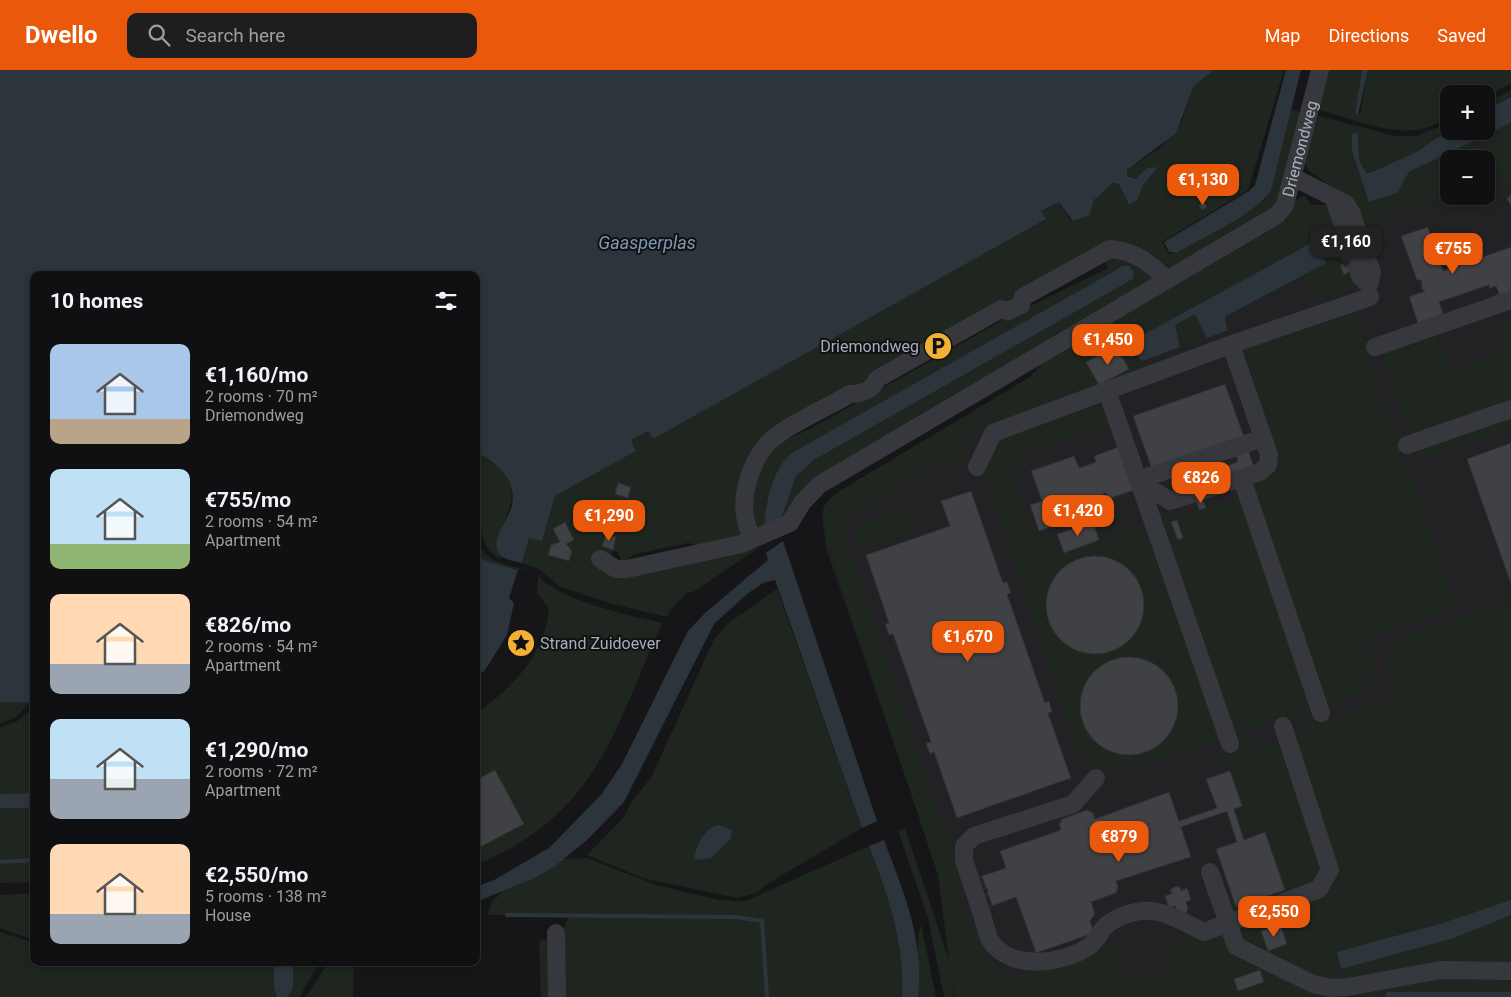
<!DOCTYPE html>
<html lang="en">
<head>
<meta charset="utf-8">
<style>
  body { margin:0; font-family:Roboto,sans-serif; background:#1e1e20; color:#f1f3f6; height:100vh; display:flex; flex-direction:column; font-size:19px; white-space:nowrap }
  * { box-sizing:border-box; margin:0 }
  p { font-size:16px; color:#9c9d9f }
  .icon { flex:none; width:28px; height:28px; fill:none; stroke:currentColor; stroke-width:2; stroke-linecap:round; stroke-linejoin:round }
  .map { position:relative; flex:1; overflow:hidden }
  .drawer { position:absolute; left:30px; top:201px; width:450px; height:695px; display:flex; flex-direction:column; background:#101012; border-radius:10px; box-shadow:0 2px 8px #0003,0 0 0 1px #303032 }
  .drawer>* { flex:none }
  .fabs { position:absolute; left:1440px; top:15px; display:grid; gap:10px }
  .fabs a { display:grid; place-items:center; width:55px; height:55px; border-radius:10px; background:#101012; box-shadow:0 2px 8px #0003,0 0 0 1px #303032; font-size:25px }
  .price { position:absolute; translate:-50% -42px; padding:0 11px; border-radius:10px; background:#ea580c; color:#fff; font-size:16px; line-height:32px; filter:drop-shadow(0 1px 2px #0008) }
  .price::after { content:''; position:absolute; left:50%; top:30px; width:15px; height:11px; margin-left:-8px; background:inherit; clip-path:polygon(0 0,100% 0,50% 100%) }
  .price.on { background:#222; color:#fff }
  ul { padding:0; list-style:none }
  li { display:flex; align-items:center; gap:15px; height:125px; padding:0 20px }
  li span { display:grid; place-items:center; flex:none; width:140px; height:100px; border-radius:10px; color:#555 }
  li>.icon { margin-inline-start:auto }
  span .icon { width:60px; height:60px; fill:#fffc; stroke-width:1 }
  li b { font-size:21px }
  h2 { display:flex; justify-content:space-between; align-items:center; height:60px; padding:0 20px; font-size:21px }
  header { display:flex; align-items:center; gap:30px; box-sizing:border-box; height:70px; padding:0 25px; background:#ea580c; color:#fff }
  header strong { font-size:24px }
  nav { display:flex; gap:28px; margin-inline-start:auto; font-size:18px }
  .search { width:350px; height:45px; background:#1e1e20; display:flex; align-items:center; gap:12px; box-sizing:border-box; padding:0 18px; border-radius:10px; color:#9c9d9f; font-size:19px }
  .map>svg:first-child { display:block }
  .built { fill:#222225 }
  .green { fill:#1e261f }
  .water { fill:#2c353c }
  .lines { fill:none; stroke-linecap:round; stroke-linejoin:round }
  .stream { stroke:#2c353c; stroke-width:4 }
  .building { fill:#404145; stroke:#303034 }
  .minor { stroke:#37383d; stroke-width:18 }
  .labels { text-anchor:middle; stroke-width:4; stroke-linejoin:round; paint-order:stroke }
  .street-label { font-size:16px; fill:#a8adb8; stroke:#111113 }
  .poi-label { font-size:16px; fill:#a8adb8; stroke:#111113; text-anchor:end }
  .water-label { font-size:18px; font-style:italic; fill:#7f9bb3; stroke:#111113 }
</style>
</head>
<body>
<header>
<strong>Dwello</strong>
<div class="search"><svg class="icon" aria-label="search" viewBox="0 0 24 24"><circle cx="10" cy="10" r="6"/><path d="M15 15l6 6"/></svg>Search here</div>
<nav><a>Map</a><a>Directions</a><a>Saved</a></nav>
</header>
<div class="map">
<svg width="1511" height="927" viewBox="0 0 1511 927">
  <rect width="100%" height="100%" fill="#161618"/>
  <path class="built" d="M1511 55V927H982L826 478 823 449 1322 135 1380 126 1449 89V126H1486V89H1449Z"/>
  <path class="green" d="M1214 0H1284L1248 120 1162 172 1168 184 1176 183 1263 131 1271 121 1291 40 1301 42 1277 137 1168 201 1130 178 761 374 742 466 708 477 688 473 635 484 622 493 617 481H613L605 500 756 471 757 479 693 522H688L672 538 667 547 613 534 559 516 539 499 522 493 529 468 542 470 555 426 636 381 631 370 649 361 653 368 1046 149 1041 141 1059 132 1070 149 1073 151 1090 145 1094 130 1113 113 1119 114 1129 135 1138 129 1142 117 1158 97 1147 98 1135 109 1127 106V100L1161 77 1182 51 1194 16Z
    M1326 0H1362L1355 43 1360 44 1368 0H1511V13L1486 27V24H1449V47C1439 52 1428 59 1416 60 1385 63 1349 48 1319 40L1317 36Z
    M1511 20V27L1486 40V33Z
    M1315 45 1395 66H1416L1449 53V60L1416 82 1370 103H1366L1359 89 1358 65 1352 81 1369 132 1397 123 1409 102 1511 53V112L1486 117V89H1449V126L1361 156 1352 131 1308 100 1304 91Z
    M1304 125 1312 135H1325L1332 140 1356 210 1354 217 1318 231 1302 206 1326 193 1317 170 1137 268C1135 281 1137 287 1147 296L1102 315 961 369 967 387 936 392 843 452 842 458 930 720 942 750 949 760 957 787V814L973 866H978L988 885 1009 908 1113 873 1127 912 1174 896 1168 877 1224 857 1294 910 1385 912 1511 904V922H1387L1385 927H955L953 914 954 927H944L928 848 898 761 905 758 949 890 938 805 824 461C821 436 822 433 843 419L1030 307 1050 284Z
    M1118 183 1159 209 824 406 781 450 796 406 814 390 1133 209 1134 203 790 384C772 401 766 432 764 456L756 460 749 422 770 376 808 360 1010 246 1108 198 1103 188Z
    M1354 240 1455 537 1363 570 1375 603 1355 625 1326 635 1248 411 1281 400 1243 279Z
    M1195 244 1204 266 1181 276 1175 255Z
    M1511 250V331L1412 366 1382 284V276L1436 264 1450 300 1505 282 1496 255Z
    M1107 331 1113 353 1027 383 1015 409 1034 468 1052 462 1057 477 1061 479 1148 452 1223 670C1192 679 1120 709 1091 695 1083 690 1078 682 1074 674L985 400 1000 368Z
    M1511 343V359L1436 386 1420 387 1416 375Z
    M476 382C552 422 479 460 503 488 472 489 476 403 476 382Z
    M1242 427 1315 638 1231 666 1160 451Z
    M906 440 912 463 870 478 859 479 854 456Z
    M476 466C483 493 504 494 527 500 511 499 489 496 476 485Z
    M538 506C567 533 624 544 662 553 613 662 599 743 476 795V643C513 618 544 585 549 539L537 523Z
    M777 519 862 758 772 811 756 823 737 828 643 808 587 785 624 747 631 733 652 706 714 569 730 552Z
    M1511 531V830L1443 853 1337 882 1454 868 1511 845V893L1322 912 1245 877 1236 853 1340 815 1293 674 1300 658 1395 625 1385 592 1393 571Z
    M0 632H30L16 647 0 654Z
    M34 638V723L0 724V657L16 652Z
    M1260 669 1281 678 1323 799 1311 814 1229 840 1227 834 1277 816 1258 762 1245 766 1218 684Z
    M0 738H34V812L0 813Z
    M869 776C888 825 905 874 902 927H563L561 869 568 846 488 845 492 832 502 822 562 789 587 788 656 815 718 830 746 831Z
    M34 823V870L0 858V825Z
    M921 854 936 927H918C921 900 914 881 921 854Z
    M0 862 34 873V892L274 893V918L277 927H0Z
    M546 870 550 875 551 927H541L539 871Z
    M293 893H320L304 918 301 927H288L293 918Z
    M328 893H354L353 927H306Z"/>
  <path class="water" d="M0 0H1214L1194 16 1176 63 1127 100V106L1135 109 1147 98 1158 97 1142 117 1138 129 1129 135 1119 114 1113 113 1094 130 1090 145 1073 151 1059 132 1041 141 1046 149 653 369 649 361 631 370 636 381 555 426 542 471 529 468 522 493C515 491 502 490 498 482 491 467 509 450 512 435 517 409 496 392 476 382V205H34V585C29 593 34 621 34 632H0Z
    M1286 0H1301L1271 121C1251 147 1205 166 1176 183L1169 182 1164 172 1249 121 1255 115Z
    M1362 0H1368L1358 45 1355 43Z
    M1511 27V53L1409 102 1397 123 1369 132 1352 81V63L1358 64 1359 89 1366 103H1370L1416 82 1449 60 1486 61V40Z
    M1317 170 1326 193 1226 246 1225 252 1228 260 1207 268 1195 244 1175 255 1180 277 1142 291C1134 285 1135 277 1137 268Z
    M1123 196H1129L1134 203 1133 209 814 390 796 406 781 450 764 456C766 432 772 401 790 384Z
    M783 471 877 751 862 758 775 510 763 513 747 524 714 554 624 732 587 770 554 797 532 809 476 832V817L494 810 549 778 601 725 622 694 688 561 705 543 768 490 766 483Z
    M476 485 488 492 518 500 509 528 514 533 507 565 485 600 476 607Z
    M34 723V738H0V724Z
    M718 755 732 760 731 768 711 788 696 790 694 788C698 774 702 760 718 755Z
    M884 770C903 820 925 872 918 927H902C905 874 888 825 869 776Z
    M1511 830V845L1454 868 1341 899 1337 882 1443 853Z
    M274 893H293V918L288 927H277L274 918Z
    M1387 922H1511V927H1385Z"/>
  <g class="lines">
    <path class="stream" d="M0 792 34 790
      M507 845 736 847 762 851 767 927"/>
  </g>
  <path class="building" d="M1511 124V135L1507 129Z
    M1204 132 1207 137 1202 140 1199 135Z
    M1428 157 1443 201 1511 177V228L1494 234 1492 227 1499 224 1496 216 1490 218 1489 215 1439 232 1443 244 1418 253 1409 227 1425 221 1422 219 1421 210H1417L1401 166Z
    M1344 193H1349L1351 200 1344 205 1340 195Z
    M1116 276 1129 299 1099 315 1086 292Z
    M1225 314 1244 367 1152 399 1133 346Z
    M1511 373V514L1467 389Z
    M1119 377 1134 420 1108 429 1106 423 1101 425 1106 438 1039 461 1030 435 1042 431 1031 401 1074 386 1079 398 1096 392 1094 386Z
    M1247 377 1254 397 1229 405 1226 396 1238 392 1235 382Z
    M618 413 631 417 628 428 615 424Z
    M971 421 1003 513 1007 512 1011 523 1007 524 1045 633 1049 631 1052 642 1048 643 1071 708 957 748 934 682 930 684 926 673 931 672 893 564 889 565 885 554 889 553 866 485 950 456 941 431Z
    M1202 427 1206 438 1199 440 1196 430Z
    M613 438 624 441 620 454 610 451Z
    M1177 450 1183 468 1178 470 1171 452Z
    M565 452 574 470 566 474 572 481 569 491 548 485 551 475 560 472 553 459Z
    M1093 452 1099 470 1064 483 1057 464Z
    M606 464 616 467 613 480 602 476Z
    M1046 535a49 49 0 1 1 98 0a49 49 0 1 1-98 0Z
    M1080 636a49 49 0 1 1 98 0a49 49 0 1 1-98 0Z
    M495 700 524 754 476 779V710Z
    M1230 701 1242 736 1234 739 1244 770 1265 762 1285 820 1236 837 1216 779 1237 772 1227 742H1225L1181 757 1191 787 1116 811 1118 817 1116 823 1091 832 1095 844 1090 851 1094 863 1036 883 1016 827 989 837 992 835 988 824 985 825 988 823 987 818 983 820 986 818 982 807H979L1006 798 1000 781 1061 760 1059 755 1062 749 1087 740 1093 743 1095 749 1169 722 1179 751 1217 738 1206 709Z
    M1177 816 1181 818 1180 821 1187 818 1191 830 1186 832 1188 838 1186 843 1181 844 1177 842 1175 836 1169 838 1165 826 1173 823 1170 822 1172 818Z
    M1280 854 1287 874 1268 881 1261 861Z
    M1260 900 1264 912 1238 921 1234 909Z"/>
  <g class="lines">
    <g class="minor">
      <path d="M1293 107 1346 134 1351 142 1372 202 1369 215 1360 206 1334 129"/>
      <path id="s1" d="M1167 210C1150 193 1135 181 1110 179L1023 227 1021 235 1008 241 1001 239 877 309C873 320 861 324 850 324 827 338 786 355 768 373 757 385 751 399 747 414 742 434 743 451 753 469L790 453 802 433 819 415 1277 145 1285 135 1320 0"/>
      <path d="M1375 277 1511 230"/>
      <path d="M1107 321 1142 421"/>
      <path d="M1407 375 1511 339"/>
      <path d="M977 397 993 363 1238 272 1370 227"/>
      <path d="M1242 409 1321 643"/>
      <path d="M1138 410 1263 368"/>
      <path d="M600 489 616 499H627L741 474 753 469"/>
      <path d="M1230 674 1144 426 1156 422 1170 431 1260 402 1268 395 1269 385 1231 275"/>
      <path d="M1096 708 1073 734 974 766 964 776V790C970 809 977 829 983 848 985 855 987 864 990 870 1010 902 1065 894 1091 875 1096 870 1099 866 1102 860 1110 849 1130 842 1143 841 1164 839 1185 853 1204 862L1319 819 1330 800 1283 656"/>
      <path d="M1210 802 1236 876 1313 914 1332 918 1348 917 1440 900 1511 901"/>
      <path d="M556 863 557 927"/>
    </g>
  </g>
  <defs>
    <symbol id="parking-disc" viewBox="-11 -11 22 22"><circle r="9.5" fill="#f2b134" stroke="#111113"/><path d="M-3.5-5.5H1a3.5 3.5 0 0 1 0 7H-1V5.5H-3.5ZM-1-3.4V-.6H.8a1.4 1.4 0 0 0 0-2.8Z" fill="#111"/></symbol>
    <symbol id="sight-disc" viewBox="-11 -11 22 22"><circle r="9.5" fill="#f2b134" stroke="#111113"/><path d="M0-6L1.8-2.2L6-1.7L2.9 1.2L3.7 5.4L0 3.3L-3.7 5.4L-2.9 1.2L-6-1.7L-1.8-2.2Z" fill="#111"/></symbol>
  </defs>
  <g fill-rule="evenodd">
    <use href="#parking-disc" x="922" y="260" width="32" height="32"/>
    <use href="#sight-disc" x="505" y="557" width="32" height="32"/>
  </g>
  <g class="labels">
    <g class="street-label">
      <text dy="6" stroke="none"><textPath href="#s1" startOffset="1261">Driemondweg</textPath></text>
    </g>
    <g class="poi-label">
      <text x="919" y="282">Driemondweg</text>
      <text x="540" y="579" text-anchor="start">Strand Zuidoever</text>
    </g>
    <g class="water-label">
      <text x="647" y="179">Gaasperplas</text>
    </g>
  </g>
</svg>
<div class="fabs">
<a>+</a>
<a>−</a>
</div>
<b class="price" style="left:1203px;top:136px">€1,130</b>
<b class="price on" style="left:1346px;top:198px">€1,160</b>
<b class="price" style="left:1453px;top:205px">€755</b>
<b class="price" style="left:1108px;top:296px">€1,450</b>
<b class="price" style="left:1201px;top:434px">€826</b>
<b class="price" style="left:1078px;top:467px">€1,420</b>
<b class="price" style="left:609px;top:472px">€1,290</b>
<b class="price" style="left:968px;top:593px">€1,670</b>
<b class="price" style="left:1119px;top:793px">€879</b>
<b class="price" style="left:1274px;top:868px">€2,550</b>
<section class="drawer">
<h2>10 homes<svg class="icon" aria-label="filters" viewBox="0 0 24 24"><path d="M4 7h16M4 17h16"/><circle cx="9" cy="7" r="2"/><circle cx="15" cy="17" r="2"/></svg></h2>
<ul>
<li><span style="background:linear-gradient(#a9c7e8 75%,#b9a48a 0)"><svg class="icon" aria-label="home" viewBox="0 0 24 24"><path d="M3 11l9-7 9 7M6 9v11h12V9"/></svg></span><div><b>€1,160/mo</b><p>2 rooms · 70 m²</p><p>Driemondweg</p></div></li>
<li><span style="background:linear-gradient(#bfe0f5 75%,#8fb573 0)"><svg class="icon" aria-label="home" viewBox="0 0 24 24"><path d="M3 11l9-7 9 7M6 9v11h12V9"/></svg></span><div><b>€755/mo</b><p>2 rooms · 54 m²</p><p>Apartment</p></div></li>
<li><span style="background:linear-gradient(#ffd9b3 70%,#9aa5b1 0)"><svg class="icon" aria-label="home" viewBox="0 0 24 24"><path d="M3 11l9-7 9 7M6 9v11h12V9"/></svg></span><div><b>€826/mo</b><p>2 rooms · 54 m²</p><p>Apartment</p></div></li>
<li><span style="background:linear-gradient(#bfe0f5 60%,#9aa5b1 0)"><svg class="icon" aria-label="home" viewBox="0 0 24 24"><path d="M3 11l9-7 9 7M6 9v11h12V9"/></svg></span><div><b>€1,290/mo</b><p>2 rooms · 72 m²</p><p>Apartment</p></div></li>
<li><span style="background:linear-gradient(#ffd9b3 70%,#9aa5b1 0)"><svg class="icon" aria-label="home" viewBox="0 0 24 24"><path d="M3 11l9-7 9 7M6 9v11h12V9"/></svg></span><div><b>€2,550/mo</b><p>5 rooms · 138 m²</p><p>House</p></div></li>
</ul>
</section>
</div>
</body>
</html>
